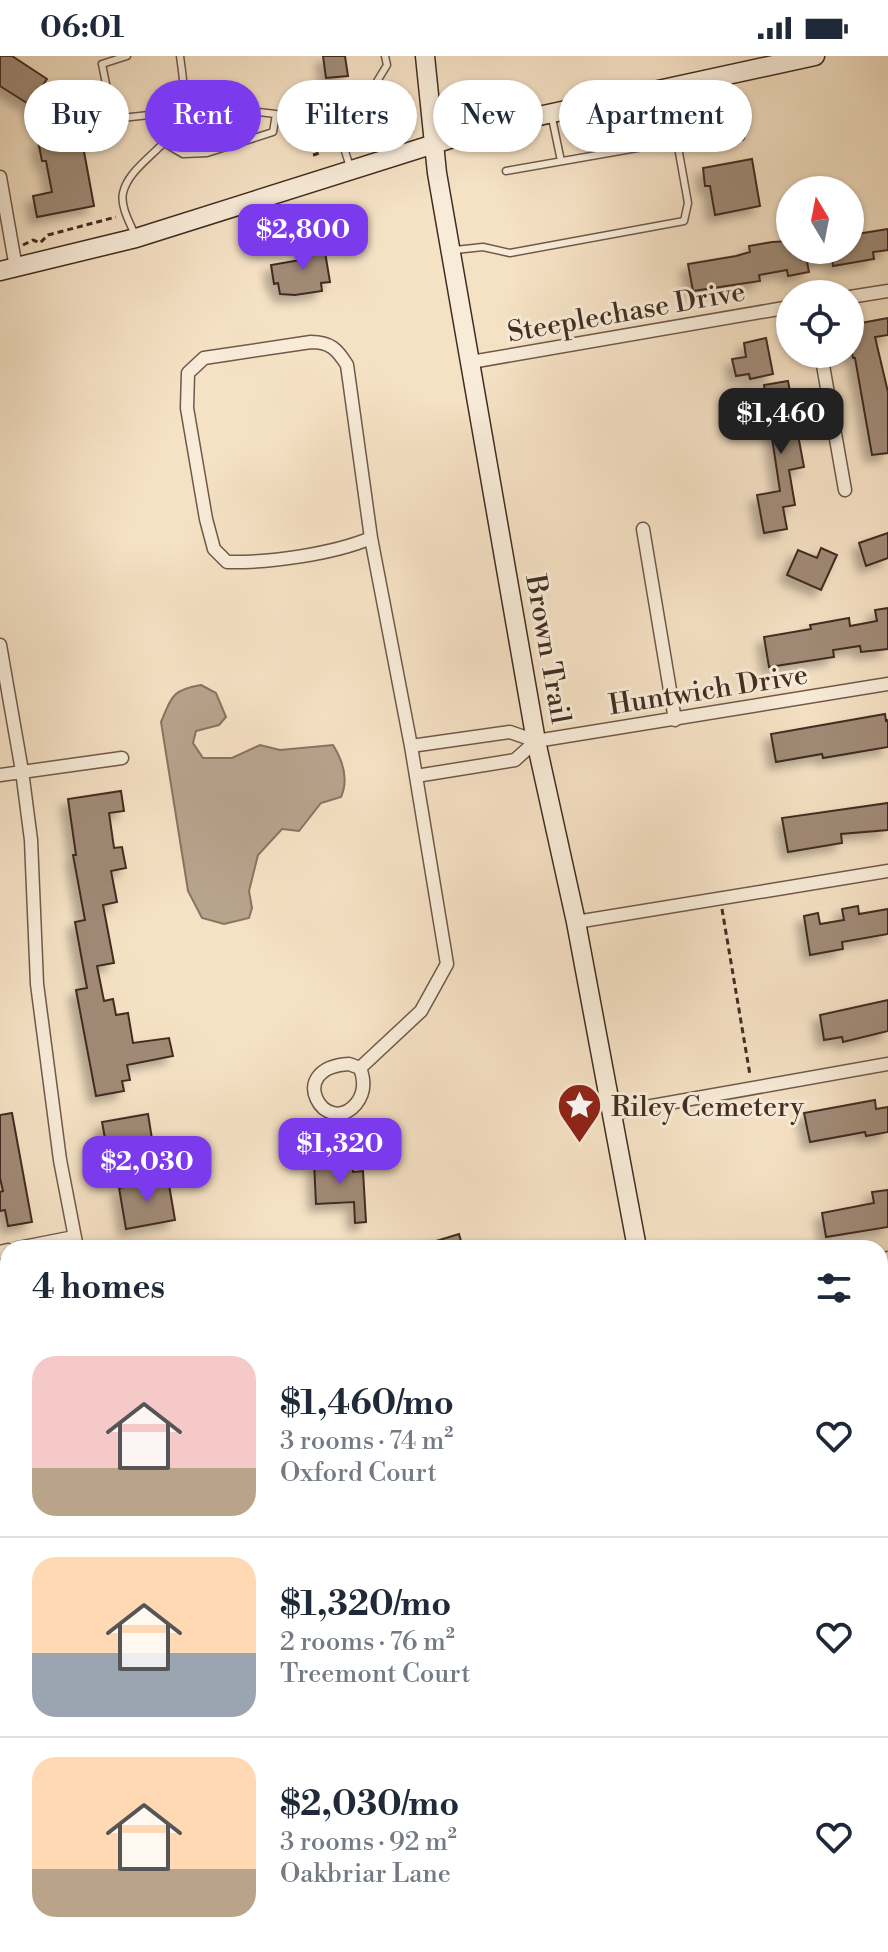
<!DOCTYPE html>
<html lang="en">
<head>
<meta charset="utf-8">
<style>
  body { margin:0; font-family:"Libre Bodoni",serif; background:#f2f2f3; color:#1f2937; height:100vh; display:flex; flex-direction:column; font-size:30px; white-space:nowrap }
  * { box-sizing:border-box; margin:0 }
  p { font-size:26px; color:#747a83 }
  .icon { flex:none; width:44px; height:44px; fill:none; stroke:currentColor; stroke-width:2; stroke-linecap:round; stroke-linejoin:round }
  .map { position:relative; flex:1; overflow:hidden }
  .details { position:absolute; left:0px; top:1184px; width:888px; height:712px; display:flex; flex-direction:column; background:#fff; border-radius:24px 24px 0 0; box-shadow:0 2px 6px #0004 }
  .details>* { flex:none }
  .banner { position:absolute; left:24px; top:24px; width:840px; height:72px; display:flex; gap:16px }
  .needle { width:52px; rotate:350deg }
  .buttons { position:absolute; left:776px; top:120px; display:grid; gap:16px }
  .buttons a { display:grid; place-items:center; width:88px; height:88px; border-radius:50%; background:#fff; box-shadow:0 2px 6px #0004; font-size:40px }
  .price { position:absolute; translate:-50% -68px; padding:0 18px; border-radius:16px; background:#7c3aed; color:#fff; font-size:26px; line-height:52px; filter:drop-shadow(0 2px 4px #0008) }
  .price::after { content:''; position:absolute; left:50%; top:48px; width:24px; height:18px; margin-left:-12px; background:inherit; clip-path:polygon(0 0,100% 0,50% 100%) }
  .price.current { background:#222; color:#fff }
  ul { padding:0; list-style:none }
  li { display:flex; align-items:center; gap:24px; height:200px; padding:0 32px }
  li+li { border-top:2px solid #e0e1e3 }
  li span { display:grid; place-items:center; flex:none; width:224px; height:160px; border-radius:24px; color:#555 }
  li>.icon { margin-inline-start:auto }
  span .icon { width:96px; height:96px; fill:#fffc; stroke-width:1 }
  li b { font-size:34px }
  h2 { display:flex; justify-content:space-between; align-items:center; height:96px; padding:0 32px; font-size:34px }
  .tag { padding:0 28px; border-radius:36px; background:#fff; box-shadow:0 2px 6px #0004; font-size:28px; line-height:72px }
  .tag.current { background:#7c3aed; color:#fff }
  .status { display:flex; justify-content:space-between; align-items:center; height:56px; padding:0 40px; background:#fff; direction:ltr }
  .status svg { height:22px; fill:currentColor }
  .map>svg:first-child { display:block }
  .water { fill:#b8a38d; stroke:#897362; stroke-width:2 }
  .building { fill:#a08a76; stroke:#432c22; stroke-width:2; filter:url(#shadow) }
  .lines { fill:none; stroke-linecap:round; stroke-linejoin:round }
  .lane-casing { stroke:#70594a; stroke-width:9 }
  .street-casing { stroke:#70594a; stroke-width:15 }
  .secondary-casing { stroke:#432c22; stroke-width:21 }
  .path { stroke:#432c22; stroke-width:3; stroke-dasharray:6 4; stroke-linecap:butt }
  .lane { stroke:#f8ecd9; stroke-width:6 }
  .street { stroke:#f8ecd9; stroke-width:12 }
  .secondary { stroke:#f8ecd9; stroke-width:18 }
  .labels { text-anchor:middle; stroke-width:6; stroke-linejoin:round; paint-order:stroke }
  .street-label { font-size:28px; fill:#432c22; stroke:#f8ecd9 }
  .poi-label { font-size:28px; fill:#432c22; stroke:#f8ecd9; text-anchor:start }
</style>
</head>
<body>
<div class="status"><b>06:01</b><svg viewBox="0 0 49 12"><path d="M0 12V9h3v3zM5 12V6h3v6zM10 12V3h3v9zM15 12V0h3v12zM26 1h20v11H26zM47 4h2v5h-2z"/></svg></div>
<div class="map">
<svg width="888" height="1896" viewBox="0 0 888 1896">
  <defs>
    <filter id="shadow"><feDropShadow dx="-7" dy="7" stdDeviation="4" flood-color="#0004"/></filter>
  </defs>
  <rect width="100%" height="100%" fill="#f5e1c4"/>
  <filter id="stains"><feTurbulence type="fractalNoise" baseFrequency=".0025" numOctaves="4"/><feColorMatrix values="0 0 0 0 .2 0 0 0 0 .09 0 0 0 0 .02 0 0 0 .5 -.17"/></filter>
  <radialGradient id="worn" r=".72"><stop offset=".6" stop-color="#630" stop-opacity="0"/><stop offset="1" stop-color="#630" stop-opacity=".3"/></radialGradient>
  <path class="water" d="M201 629 216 637 226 661 219 669 196 675 193 687 203 702H232L260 689 280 694 333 689C343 705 349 723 341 741L321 747 299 775 282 773 258 799 249 835 252 852 249 862 224 868 202 862 188 835 161 666C172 640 172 634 201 629Z"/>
  <path class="building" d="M0 0H12L47 23 30 49 0 30Z
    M323 0H345L348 20 326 22Z
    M63 43 65 54 76 52 94 150 37 161 33 140 52 136 46 105H42L38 85 50 83 46 61 36 62 33 48Z
    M752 103 760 150 715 159 710 130H705L703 112Z
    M888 173V194L873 196 874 203 833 210 832 202 807 206 809 216 788 220 787 214 759 219 760 225 693 235 688 208 736 200 750 196 749 190 772 186 790 185V194H850V179Z
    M323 184 330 226 321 227 322 235 295 239 280 238 278 227 274 228 271 209 306 203 303 187Z
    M888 262V279L875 281 888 336V397L872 399 855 302H853L850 287V269Z
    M766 282 773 318 750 323 749 318 736 320 732 303 746 301 744 287Z
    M788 325 804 411 789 414 795 449 783 451 787 473 764 477 757 439 780 435 764 329Z
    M888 477V502L866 510 859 487Z
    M821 492 837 499 821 534 787 519 798 494 817 502Z
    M888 552V593L861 596 860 590 833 594 834 601 769 611 764 581 811 573 810 569 849 562 850 570 877 565 875 554Z
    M885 658 886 665 888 664V691L823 702 822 698 776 706 771 678Z
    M121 735 124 755 109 757 114 792 122 791 126 812 111 815 117 846 103 849 114 907 97 910 104 945 113 943 116 959 128 957 133 987 169 982 173 1000 127 1009 130 1024 122 1025 124 1035 96 1040 76 934 87 932 75 866 85 864 73 799H76L68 743Z
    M888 747V774L841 778 842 787 788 796 782 762Z
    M858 850 859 858 888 853V878L842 886 843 893 810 899 804 860 818 857 820 868 844 864 842 853Z
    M888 944V975L843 986 842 981 824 984 820 959Z
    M875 1044 876 1053 888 1051V1076L866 1080 865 1076 810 1086 804 1057Z
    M12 1057 32 1166 8 1170 5 1154 0 1155V1136L3 1135 0 1122V1059Z
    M148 1058 152 1083 131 1086 135 1106 110 1110 102 1066Z
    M353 1103V1116L363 1115 366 1166 355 1167 354 1146 316 1148 314 1106Z
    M168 1123 175 1164 126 1173 119 1132Z
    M888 1134V1171L826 1181 822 1157 874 1147 872 1136Z
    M459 1178 463 1192H423V1189Z"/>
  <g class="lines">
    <defs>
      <path id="lane" d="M127 0 102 8 113 63 149 59 183 51 205 59 229 61 250 55 276 58 273 76 207 97 183 98 166 88
        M552 62 561 105
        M679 92 741 81
        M350 111 333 57 370 37 387 9 385 0
        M506 115 677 85
        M135 179C130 167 120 150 123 137 129 110 165 94 177 68 188 45 183 24 180 0
        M455 194 483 191 510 197 684 165 688 147 668 35"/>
      <path id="street" d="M0 121 16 212
        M850 241 888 235
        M311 286C330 286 337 293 347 309L371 482C333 498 269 507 227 506L214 493 206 463 187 352 188 317 204 302Z
        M821 298 845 434
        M471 306 790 251
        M643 473 675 664
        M0 589 22 715 31 784 37 928 60 1104 77 1192
        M411 690 510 676 536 685 888 628
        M0 719 122 702
        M416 720 515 704 536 685
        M576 866 888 815
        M349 1008 360 1012C365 1025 365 1037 356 1048 326 1083 283 1012 349 1008Z
        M360 1012 421 955 447 908 411 690 371 482
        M612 1057 888 1008
        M18 1192 74 1181
        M0 1196 8 1194
        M880 1204 888 1202
        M880 1259 888 1302
        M0 1494 8 1493"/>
      <path id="secondary" d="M425 0 437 117 536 685 576 866 637 1192
        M0 215 136 182 488 71 815 0
        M880 1713 888 1712
        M762 1888 764 1896
        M341 1896 351 1888"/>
    </defs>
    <use href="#lane" class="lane-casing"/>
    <use href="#street" class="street-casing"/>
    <use href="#secondary" class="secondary-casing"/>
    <path class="path" d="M352 82 399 67 416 77
      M313 99C322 97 325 90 333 88
      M23 189 33 184 40 187 48 179 116 161
      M722 853 750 1019"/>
    <use href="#lane" class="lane"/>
    <use href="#street" class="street"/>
    <use href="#secondary" class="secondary"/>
  </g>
  <defs>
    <symbol id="sight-pin" viewBox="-11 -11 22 30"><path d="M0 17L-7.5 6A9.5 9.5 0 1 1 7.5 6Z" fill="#8f2418" stroke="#f8ecd9"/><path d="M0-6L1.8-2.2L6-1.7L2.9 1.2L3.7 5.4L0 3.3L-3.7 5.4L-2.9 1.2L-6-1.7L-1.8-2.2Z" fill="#fff"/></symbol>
  </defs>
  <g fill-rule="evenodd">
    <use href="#sight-pin" x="554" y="1024" width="51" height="69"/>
  </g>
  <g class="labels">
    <g class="street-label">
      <text transform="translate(626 255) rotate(-10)" y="10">Steeplechase Drive</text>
      <text transform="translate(549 593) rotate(80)" y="10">Brown Trail</text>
      <text transform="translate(708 633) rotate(-9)" y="10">Huntwich Drive</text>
    </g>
    <g class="poi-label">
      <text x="611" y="1060">Riley Cemetery</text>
    </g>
  </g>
  <rect width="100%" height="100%" filter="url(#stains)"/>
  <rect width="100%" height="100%" fill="url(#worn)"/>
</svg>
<div class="buttons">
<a><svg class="needle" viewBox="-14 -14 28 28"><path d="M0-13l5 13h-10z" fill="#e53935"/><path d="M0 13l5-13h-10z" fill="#747a83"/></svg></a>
<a><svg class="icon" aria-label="locate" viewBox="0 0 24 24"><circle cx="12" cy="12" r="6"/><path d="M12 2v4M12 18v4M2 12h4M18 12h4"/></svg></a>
</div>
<b class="price" style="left:303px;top:216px">$2,800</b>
<b class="price current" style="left:781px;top:400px">$1,460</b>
<b class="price" style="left:340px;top:1130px">$1,320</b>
<b class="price" style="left:147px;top:1148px">$2,030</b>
<div class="banner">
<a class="tag">Buy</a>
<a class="tag current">Rent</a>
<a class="tag">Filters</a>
<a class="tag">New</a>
<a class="tag">Apartment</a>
</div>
<section class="details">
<h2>4 homes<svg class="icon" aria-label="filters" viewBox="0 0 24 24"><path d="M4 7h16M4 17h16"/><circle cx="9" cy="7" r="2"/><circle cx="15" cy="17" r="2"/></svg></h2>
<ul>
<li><span style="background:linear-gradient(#f6c9c9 70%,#b9a48a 0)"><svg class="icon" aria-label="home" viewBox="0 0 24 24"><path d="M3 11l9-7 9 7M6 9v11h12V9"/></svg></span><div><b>$1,460/mo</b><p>3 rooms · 74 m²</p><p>Oxford Court</p></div><svg class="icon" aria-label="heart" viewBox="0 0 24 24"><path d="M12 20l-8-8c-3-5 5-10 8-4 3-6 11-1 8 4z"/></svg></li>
<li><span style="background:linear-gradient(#ffd9b3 60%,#9aa5b1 0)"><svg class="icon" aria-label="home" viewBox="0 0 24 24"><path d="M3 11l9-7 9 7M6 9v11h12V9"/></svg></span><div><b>$1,320/mo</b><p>2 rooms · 76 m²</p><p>Treemont Court</p></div><svg class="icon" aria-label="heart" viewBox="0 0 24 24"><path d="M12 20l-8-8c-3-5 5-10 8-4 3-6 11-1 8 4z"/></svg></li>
<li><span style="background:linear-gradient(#ffd9b3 70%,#b9a48a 0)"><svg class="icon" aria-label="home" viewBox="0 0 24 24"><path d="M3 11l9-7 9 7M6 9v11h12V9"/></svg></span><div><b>$2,030/mo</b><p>3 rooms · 92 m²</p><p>Oakbriar Lane</p></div><svg class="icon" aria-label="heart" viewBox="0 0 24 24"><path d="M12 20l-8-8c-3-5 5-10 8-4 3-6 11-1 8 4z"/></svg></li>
</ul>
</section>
</div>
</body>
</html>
